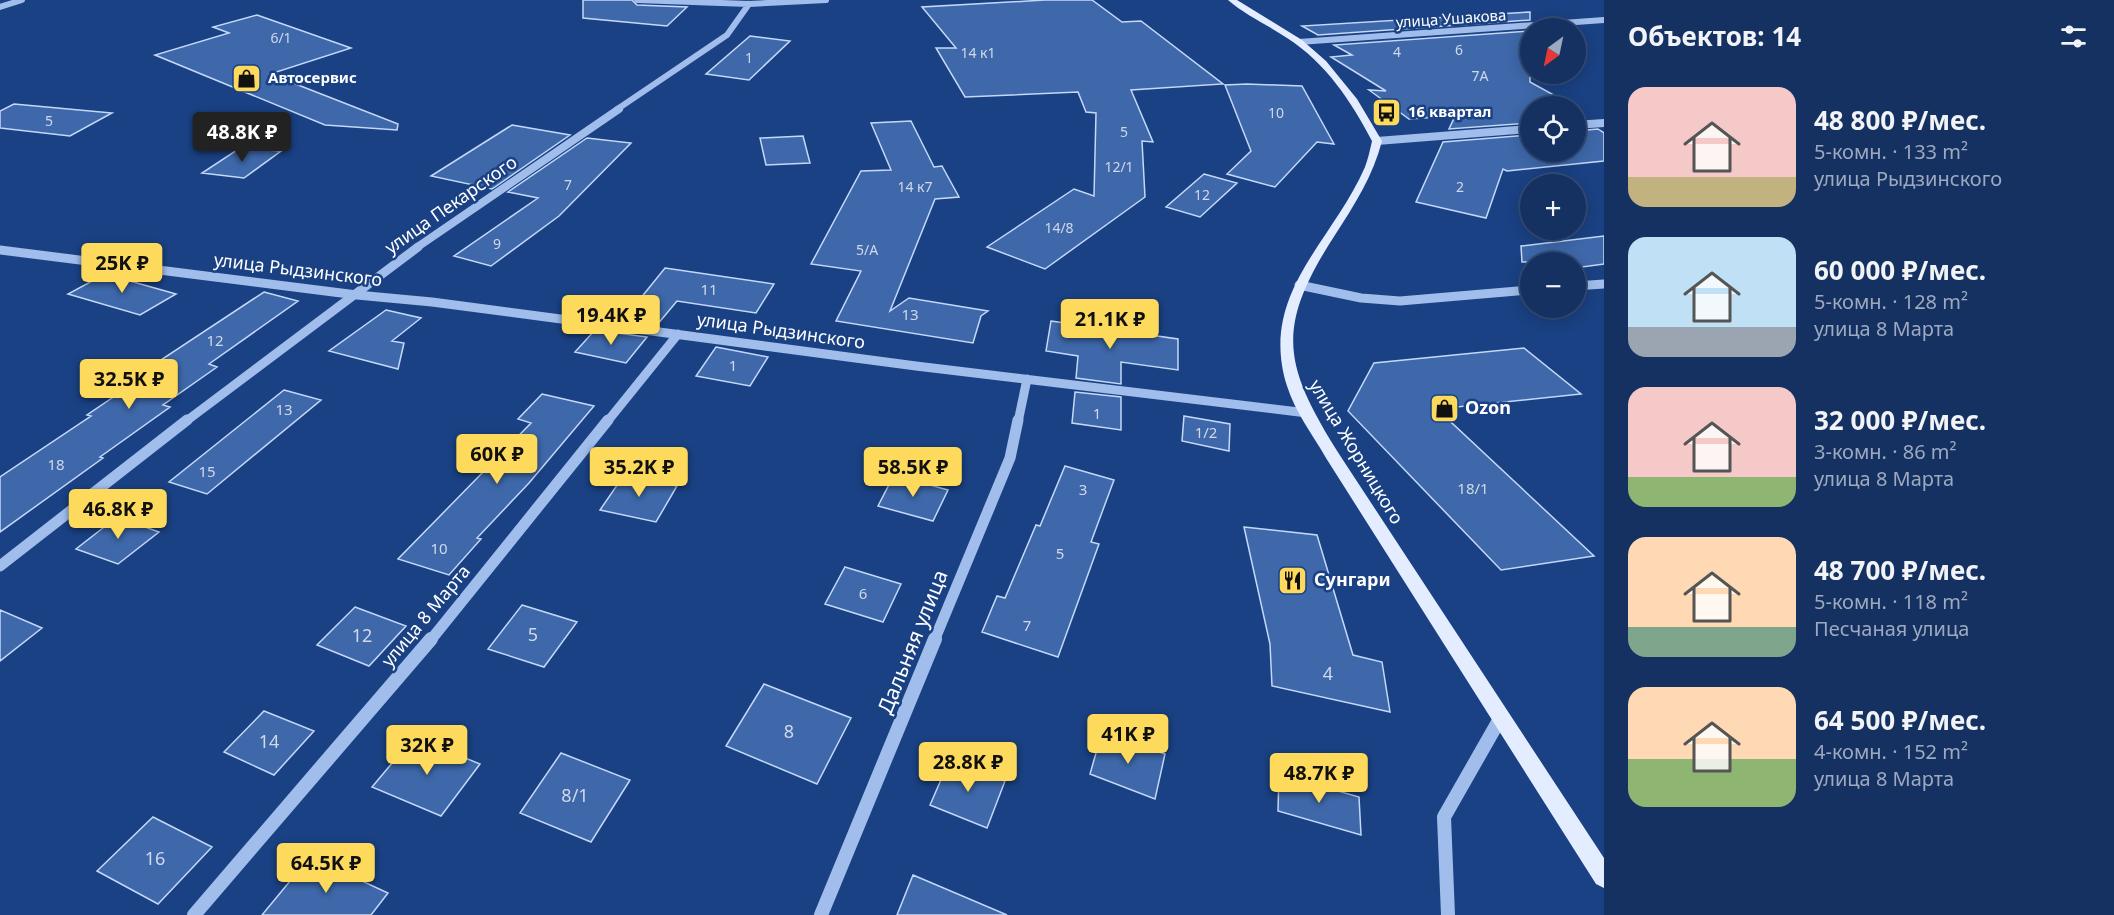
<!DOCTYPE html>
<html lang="ru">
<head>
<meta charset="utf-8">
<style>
  body { margin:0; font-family:"Noto Sans",sans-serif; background:#213d6b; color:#f1f3f6; height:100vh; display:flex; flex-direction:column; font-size:22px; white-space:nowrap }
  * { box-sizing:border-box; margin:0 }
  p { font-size:20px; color:#9da9be }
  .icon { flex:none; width:33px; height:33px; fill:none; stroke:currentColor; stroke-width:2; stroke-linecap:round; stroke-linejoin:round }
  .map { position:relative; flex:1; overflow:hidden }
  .panel { display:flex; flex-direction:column; background:#143162; width:510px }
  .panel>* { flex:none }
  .needle { width:39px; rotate:213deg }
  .buttons { position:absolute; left:1520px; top:18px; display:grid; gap:12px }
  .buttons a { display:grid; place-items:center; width:66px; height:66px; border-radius:50%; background:#143162; box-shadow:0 3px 15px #0003,0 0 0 2px #334c77; font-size:30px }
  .price { position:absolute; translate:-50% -51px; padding:0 14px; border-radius:6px; background:#fdd95c; color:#111; font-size:20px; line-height:39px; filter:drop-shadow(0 2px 3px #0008) }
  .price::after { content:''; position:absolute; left:50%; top:36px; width:18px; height:14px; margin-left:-9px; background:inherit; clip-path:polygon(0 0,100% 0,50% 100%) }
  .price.current { background:#222; color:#fff }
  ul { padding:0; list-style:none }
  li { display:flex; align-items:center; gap:18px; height:150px; padding:0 24px }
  li span { display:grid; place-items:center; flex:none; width:168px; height:120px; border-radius:18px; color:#555 }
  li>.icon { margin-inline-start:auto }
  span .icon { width:72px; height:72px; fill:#fffc; stroke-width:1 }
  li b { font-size:26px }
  h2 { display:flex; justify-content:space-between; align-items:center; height:72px; padding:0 24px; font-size:26px }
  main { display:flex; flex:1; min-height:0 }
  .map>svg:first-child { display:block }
  .building { fill:#3e68aa; stroke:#c4d8f8; stroke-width:1.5 }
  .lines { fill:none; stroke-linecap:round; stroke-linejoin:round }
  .minor-far4 { stroke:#a0bdeb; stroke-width:6 }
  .minor-far3 { stroke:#a0bdeb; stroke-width:8 }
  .minor-far2 { stroke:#a0bdeb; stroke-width:9 }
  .minor-far1 { stroke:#a0bdeb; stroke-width:11 }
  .minor { stroke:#a0bdeb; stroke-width:14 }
  .major { fill:#e4ecff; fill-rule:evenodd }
  .labels { text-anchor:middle; stroke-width:5; stroke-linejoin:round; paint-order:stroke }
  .far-number-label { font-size:14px; fill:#cfd9ea }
  .far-street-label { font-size:15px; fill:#fff; stroke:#1a4183 }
  .far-poi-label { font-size:15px; font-weight:bold; fill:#fff; stroke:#1a4183; text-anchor:start }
  .number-label { font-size:15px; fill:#cfd9ea }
  .street-label { font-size:18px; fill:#fff; stroke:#1a4183 }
  .poi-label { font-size:18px; font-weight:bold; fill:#fff; stroke:#1a4183; text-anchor:start }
  .near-number-label { font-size:18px; fill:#cfd9ea }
  .near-street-label { font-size:21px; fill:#fff; stroke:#1a4183 }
</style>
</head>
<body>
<main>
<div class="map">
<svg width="1604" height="915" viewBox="0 0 1604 915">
  <rect width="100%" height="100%" fill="#1a4183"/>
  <path class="building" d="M583 0H632L637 5 687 7 667 26 583 18Z
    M1045 0H1092L1122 22 1141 21 1223 84 1131 90 1153 142 1142 141 1145 197 1045 269 987 247 1074 189 1094 196 1096 113 1086 112 1078 92 965 97 936 48H956L922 7Z
    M1530 12V20L1318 35 1302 26Z
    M257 15 351 48 270 74 398 124 397 130 325 125 155 55 229 33 213 27Z
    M1530 31V82L1572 105 1530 106V123L1449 129 1455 116 1409 119 1369 90 1386 91 1331 57 1352 55 1334 45Z
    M750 36 790 41 749 80 706 74Z
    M1247 84 1302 86 1334 144 1317 142 1275 187 1227 174 1251 151 1225 85Z
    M14 104 112 113 70 136 0 128V111Z
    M911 121 934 167 942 166 959 197 935 199 890 311 909 298 988 311 981 316 973 343 836 321 861 271 811 264 861 171 891 170 871 123Z
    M512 125 570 135 492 189 431 176Z
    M1598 129 1604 133V161L1507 171 1503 169 1486 218 1416 202 1443 142 1530 135V152H1575V131Z
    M803 136 810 163 766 165 760 138Z
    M587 138 631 143 559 216 491 266 454 256 538 198 508 192Z
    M240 148 281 151 244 178 202 173Z
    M1204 174 1237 183 1200 217 1166 207Z
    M1604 236V264L1575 268V262H1522L1521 246Z
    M665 268 774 284 756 313 677 301 657 325 623 320Z
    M105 274 176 294 140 315 68 294Z
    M264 292 298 301 209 364 217 367 163 405 170 407 100 457 103 458 0 532V477L91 416 87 415 140 379 135 377Z
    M386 310 421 318 392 341 404 343 398 369 329 351Z
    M1051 321 1178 339V370L1121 362V384L1076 378 1078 356 1046 351Z
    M595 330 647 337 626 363 575 352Z
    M716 347 768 357 750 386 696 376Z
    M1524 348 1581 394 1437 409 1594 556 1501 570 1348 411 1374 363Z
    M284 390 321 400 207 494 169 482Z
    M1075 392 1121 397V430L1072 423Z
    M542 394 594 406 529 483 477 538 481 539 449 575 398 559 531 423 518 419Z
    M1184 416 1230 424 1229 451 1182 441Z
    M1065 466 1114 480 1091 542 1099 544 1058 657 982 632 997 596 1005 598 1036 525 1040 526Z
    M624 475 677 486 656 522 600 510Z
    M894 475 948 490 933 521 878 506Z
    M117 517 159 532 118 564 76 549Z
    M1244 527 1317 535 1353 655 1382 662 1390 712 1272 686 1270 644Z
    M845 567 901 584 883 622 825 604Z
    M522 605 577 622 544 667 488 649Z
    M355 607 406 626 369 666 317 645Z
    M0 610 42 628 0 661Z
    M764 684 851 718 817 784 726 746Z
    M264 711 314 731 274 775 224 752Z
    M1102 732 1165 754 1155 799 1090 774Z
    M414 737 480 764 441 816 372 787Z
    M561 753 630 780 591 842 520 813Z
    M950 759 1005 781 987 828 930 805Z
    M1279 774 1359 797 1361 835 1278 811Z
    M153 817 212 847 158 904 97 871Z
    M310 857 388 893 371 915H262Z
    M913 875 1007 915H897Z"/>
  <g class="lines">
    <path class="minor-far4" d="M637 0 749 4 826 0
      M0 7 22 0
      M1299 42 1604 20
      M616 110 727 35 749 4"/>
    <path class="minor-far3" d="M1575 125 1604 123
      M1377 141 1530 129
      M416 248 619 109"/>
    <path class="minor-far2" d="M0 250 357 295 432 302 916 366 1307 413
      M1299 285 1361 298 1400 301 1530 290
      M1575 286 1604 284
      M185 422 418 247
      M607 422 678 334
      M1018 422 1027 379"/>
    <path class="minor-far1" d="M0 566 187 420
      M430 641 608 420
      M934 641 1010 458 1018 420"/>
    <path class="minor" d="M194 915 431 639
      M821 915 935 639
      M1448 915 1444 817 1501 717"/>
    <path class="major" d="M1228 0H1237L1302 40 1326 61 1357 99 1382 141C1373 176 1355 204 1335 235 1274 329 1283 365 1341 457L1604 858V888L1596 884 1326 458C1313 435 1295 412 1287 386 1258 294 1332 243 1365 167 1368 159 1370 150 1372 141 1351 101 1326 63 1287 38 1268 25 1245 15 1228 0Z"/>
  </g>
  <defs>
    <symbol id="shop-square" viewBox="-11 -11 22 22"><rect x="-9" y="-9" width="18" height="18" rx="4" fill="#fdd95c" stroke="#1a4183"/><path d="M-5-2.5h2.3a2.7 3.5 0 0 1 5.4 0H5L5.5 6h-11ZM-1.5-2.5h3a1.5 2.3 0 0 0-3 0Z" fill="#111"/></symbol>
    <symbol id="bus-square" viewBox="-11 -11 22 22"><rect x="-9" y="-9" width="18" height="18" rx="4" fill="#fdd95c" stroke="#1a4183"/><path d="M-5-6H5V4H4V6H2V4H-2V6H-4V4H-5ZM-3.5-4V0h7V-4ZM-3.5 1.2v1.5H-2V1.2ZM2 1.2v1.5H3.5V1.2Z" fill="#111"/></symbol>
    <symbol id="restaurant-square" viewBox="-11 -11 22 22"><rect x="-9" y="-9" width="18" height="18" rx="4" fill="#fdd95c" stroke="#1a4183"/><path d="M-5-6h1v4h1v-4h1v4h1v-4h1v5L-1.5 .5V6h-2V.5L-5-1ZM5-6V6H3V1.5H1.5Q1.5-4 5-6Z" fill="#111"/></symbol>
  </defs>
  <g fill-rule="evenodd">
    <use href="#shop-square" x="230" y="62" width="33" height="33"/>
    <use href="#bus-square" x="1370" y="96" width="33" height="33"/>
    <use href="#shop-square" x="1428" y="392" width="33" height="33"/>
    <use href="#restaurant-square" x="1276" y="564" width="33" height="33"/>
  </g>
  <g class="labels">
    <g class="far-number-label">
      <text x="281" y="43">6/1</text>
      <text x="1459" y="55">6</text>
      <text x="1397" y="57">4</text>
      <text x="978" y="58">14 к1</text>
      <text x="749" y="63">1</text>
      <text x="1480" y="81">7А</text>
      <text x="1276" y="118">10</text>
      <text x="49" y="126">5</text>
      <text x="1124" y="137">5</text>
      <text x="1119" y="172">12/1</text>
      <text x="568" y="190">7</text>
      <text x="915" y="192">14 к7</text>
      <text x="1460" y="192">2</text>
      <text x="1202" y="200">12</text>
      <text x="1059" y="233">14/8</text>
      <text x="497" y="249">9</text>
      <text x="867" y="255">5/А</text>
    </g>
    <g class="far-street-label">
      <text transform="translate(1451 19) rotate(-4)" y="5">улица Ушакова</text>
    </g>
    <g class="far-poi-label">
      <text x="268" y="83">Автосервис</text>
      <text x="1408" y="117">16 квартал</text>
    </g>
    <g class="number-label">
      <text x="709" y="295">11</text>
      <text x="910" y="320">13</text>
      <text x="215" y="346">12</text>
      <text x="733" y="371">1</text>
      <text x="284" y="415">13</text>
      <text x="1097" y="419">1</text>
      <text x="1206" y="438">1/2</text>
      <text x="56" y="470">18</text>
      <text x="207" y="477">15</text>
      <text x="1473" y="494">18/1</text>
      <text x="1083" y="495">3</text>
      <text x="439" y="554">10</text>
      <text x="1060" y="559">5</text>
      <text x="863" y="599">6</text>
      <text x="1027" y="631">7</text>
    </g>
    <g class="street-label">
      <text transform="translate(451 205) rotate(-35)" y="6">улица Пекарского</text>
      <text transform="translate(298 270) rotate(7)" y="6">улица Рыдзинского</text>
      <text transform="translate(781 331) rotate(8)" y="6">улица Рыдзинского</text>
      <text transform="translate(1356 452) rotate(59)" y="6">улица Жорницкого</text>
      <text transform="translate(426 616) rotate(-50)" y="6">улица 8 Марта</text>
    </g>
    <g class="poi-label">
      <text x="1465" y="414">Ozon</text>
      <text x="1314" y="586">Сунгари</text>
    </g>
    <g class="near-number-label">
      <text x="533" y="641">5</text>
      <text x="362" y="642">12</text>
      <text x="1328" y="680">4</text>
      <text x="789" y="738">8</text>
      <text x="269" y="748">14</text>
      <text x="575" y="802">8/1</text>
      <text x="155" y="865">16</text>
    </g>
    <g class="near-street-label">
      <text transform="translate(913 642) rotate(-68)" y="7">Дальняя улица</text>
    </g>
  </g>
</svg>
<div class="buttons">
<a><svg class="needle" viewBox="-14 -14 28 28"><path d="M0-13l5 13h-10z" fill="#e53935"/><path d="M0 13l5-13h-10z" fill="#9da9be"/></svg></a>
<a><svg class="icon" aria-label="locate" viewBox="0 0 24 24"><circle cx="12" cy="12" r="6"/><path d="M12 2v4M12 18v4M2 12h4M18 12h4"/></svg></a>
<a>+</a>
<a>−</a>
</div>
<b class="price current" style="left:242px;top:163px">48.8K ₽</b>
<b class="price" style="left:122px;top:294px">25K ₽</b>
<b class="price" style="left:611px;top:346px">19.4K ₽</b>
<b class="price" style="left:1110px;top:350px">21.1K ₽</b>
<b class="price" style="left:129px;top:410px">32.5K ₽</b>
<b class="price" style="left:497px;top:485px">60K ₽</b>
<b class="price" style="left:639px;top:498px">35.2K ₽</b>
<b class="price" style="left:913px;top:498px">58.5K ₽</b>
<b class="price" style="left:118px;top:540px">46.8K ₽</b>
<b class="price" style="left:1128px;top:765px">41K ₽</b>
<b class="price" style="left:427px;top:776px">32K ₽</b>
<b class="price" style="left:968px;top:793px">28.8K ₽</b>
<b class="price" style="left:1319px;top:804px">48.7K ₽</b>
<b class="price" style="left:326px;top:894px">64.5K ₽</b>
</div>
<section class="panel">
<h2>Объектов: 14<svg class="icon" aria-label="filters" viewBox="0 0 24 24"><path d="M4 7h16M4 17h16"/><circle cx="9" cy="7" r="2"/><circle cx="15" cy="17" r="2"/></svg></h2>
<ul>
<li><span style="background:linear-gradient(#f6c9c9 75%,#c2b280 0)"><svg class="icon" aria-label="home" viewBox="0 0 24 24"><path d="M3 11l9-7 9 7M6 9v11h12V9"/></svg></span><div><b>48 800 ₽/мес.</b><p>5-комн. · 133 m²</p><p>улица Рыдзинского</p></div></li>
<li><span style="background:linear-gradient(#bfe0f5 75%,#9aa5b1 0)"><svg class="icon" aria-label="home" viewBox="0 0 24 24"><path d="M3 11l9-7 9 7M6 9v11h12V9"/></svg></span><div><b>60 000 ₽/мес.</b><p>5-комн. · 128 m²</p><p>улица 8 Марта</p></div></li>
<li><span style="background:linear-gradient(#f6c9c9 75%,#8fb573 0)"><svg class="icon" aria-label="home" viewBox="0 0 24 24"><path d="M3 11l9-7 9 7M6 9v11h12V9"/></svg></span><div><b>32 000 ₽/мес.</b><p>3-комн. · 86 m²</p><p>улица 8 Марта</p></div></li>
<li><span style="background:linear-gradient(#ffd9b3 75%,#7fa58c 0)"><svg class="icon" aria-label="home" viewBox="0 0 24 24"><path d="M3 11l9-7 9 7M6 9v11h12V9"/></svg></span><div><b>48 700 ₽/мес.</b><p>5-комн. · 118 m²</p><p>Песчаная улица</p></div></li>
<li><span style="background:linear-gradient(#ffd9b3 60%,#8fb573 0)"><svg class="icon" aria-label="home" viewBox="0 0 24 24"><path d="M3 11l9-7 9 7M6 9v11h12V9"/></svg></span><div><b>64 500 ₽/мес.</b><p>4-комн. · 152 m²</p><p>улица 8 Марта</p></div></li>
</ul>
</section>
</main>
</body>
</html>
